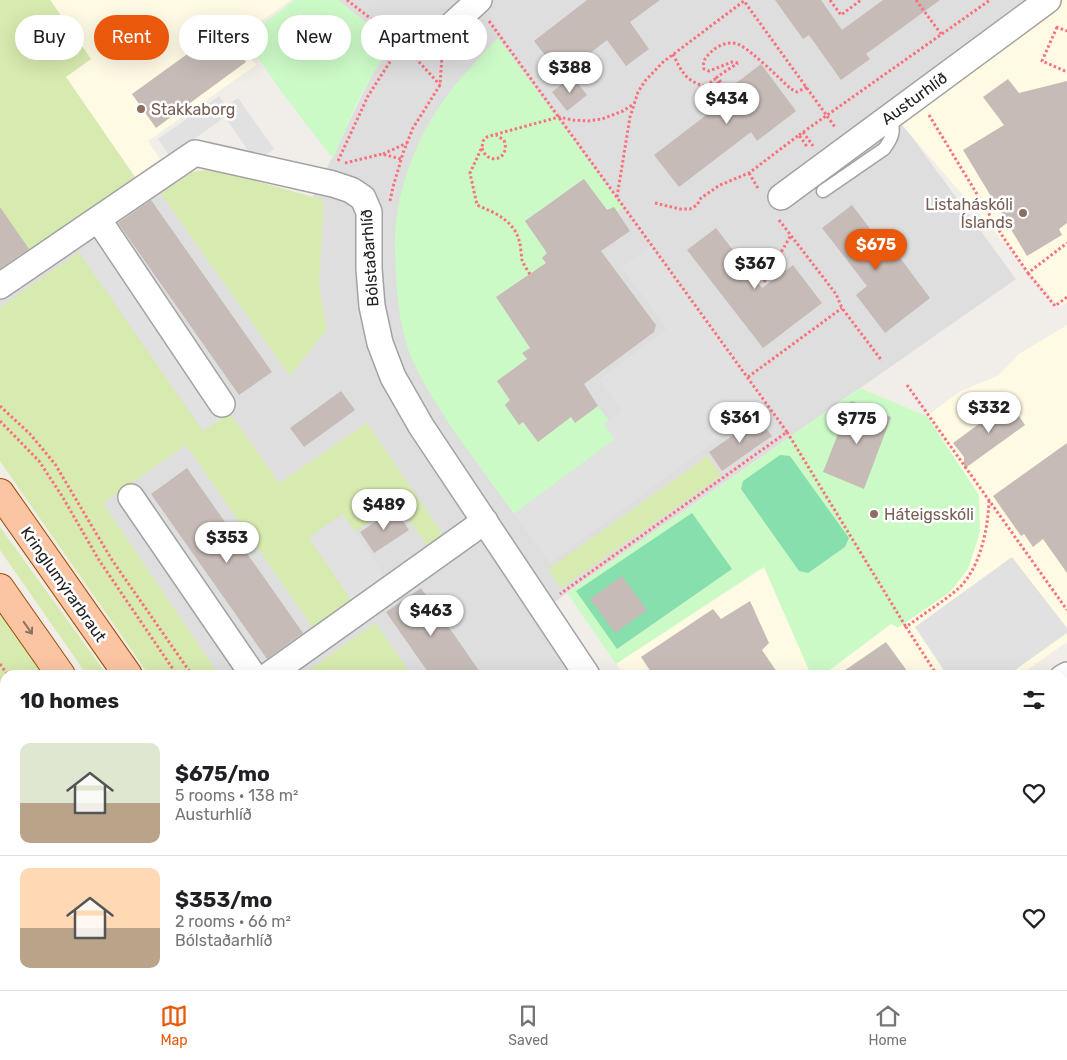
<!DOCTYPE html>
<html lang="en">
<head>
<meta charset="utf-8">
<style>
  body { margin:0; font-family:Rubik,sans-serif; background:#f2f2f2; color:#202124; height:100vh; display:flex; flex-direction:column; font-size:19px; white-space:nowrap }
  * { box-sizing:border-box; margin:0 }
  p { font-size:16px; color:#757577 }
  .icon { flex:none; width:28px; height:28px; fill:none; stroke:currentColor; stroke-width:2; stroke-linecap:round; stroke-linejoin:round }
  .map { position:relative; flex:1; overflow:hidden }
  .details { position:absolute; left:0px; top:670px; width:1068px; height:320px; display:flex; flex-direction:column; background:#fff; border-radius:15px 15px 0 0; box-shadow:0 5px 20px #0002 }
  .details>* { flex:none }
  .banner { position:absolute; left:15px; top:15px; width:500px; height:45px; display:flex; gap:10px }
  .price { position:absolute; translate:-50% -42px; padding:0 11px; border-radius:18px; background:#fff; color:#222; font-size:16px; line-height:32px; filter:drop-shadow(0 1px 2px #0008) }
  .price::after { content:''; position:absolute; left:50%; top:30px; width:15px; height:11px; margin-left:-8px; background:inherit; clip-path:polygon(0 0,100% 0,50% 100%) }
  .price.active { background:#ea580c; color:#fff }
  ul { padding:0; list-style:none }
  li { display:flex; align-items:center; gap:15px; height:125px; padding:0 20px }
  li+li { border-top:1px solid #e0e0e0 }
  li span { display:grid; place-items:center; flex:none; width:140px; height:100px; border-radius:10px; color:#555 }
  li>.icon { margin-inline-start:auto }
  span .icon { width:60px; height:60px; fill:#fffc; stroke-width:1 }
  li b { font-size:21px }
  h2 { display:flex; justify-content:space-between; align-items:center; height:60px; padding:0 20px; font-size:21px }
  .pill { padding:0 18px; border-radius:22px; background:#fff; box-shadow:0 5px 20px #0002; font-size:18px; line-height:45px }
  .pill.active { background:#ea580c; color:#fff }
  .tabs { display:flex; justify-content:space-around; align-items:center; height:70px; border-top:1px solid #e0e0e0; background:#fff; font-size:14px; color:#757577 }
  .tabs a { display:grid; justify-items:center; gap:2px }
  .tabs .active { color:#ea580c }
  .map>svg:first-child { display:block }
  .residential { fill:#dfdede }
  .education { fill:#fffae4 }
  .grass { fill:#d7eaaf }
  .park { fill:#ccfac7 }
  .pitch { fill:#87dfad }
  .parking { fill:#e1e1e1 }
  .building { fill:#c6bbb7 }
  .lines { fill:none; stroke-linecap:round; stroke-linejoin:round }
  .service-casing { stroke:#a2a2a2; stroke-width:15 }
  .minor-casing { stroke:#a2a2a2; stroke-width:28 }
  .primary-casing { stroke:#9d4d01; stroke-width:30 }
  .path { stroke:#f9717d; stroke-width:3; stroke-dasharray:2.5 2.5; stroke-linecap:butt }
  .service { stroke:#fff; stroke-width:12 }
  .minor { stroke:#fff; stroke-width:25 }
  .primary { stroke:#fbc5a3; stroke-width:28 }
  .oneway { stroke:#8e7362 }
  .education-dot { fill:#8d6e63; stroke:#fff; stroke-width:2 }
  .labels { text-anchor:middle; stroke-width:5; stroke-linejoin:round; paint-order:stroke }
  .street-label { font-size:16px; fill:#212121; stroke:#fff }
  .education-label { font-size:16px; fill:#785e54; stroke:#fff; text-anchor:start }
</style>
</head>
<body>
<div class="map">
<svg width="1067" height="990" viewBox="0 0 1067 990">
  <rect width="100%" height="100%" fill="#f1ede8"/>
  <path class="residential" d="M329 0H1067L903 125 1016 279 549 606 593 675H213L0 351V181L44 244 135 177 309 205 386 46Z
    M1067 672V990H432L428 985H1062V675Z
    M0 717 5 724V985H185L189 990H0Z"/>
  <path class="education" d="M50 0H291L237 38 256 65 148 141 160 159 135 177 65 77 91 59Z
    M1063 0H1067V302L1060 307 902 125Z
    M1067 325V642L1020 675H624L567 593 860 388 927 416 959 392 999 375 1019 354Z"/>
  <path class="grass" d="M0 0H50L91 59 66 77 135 177 44 244 0 279Z
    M213 169 324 200 319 286 327 329 290 376 161 194 192 172Z
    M79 252 203 431 230 413 279 483 367 423 444 536 428 547 397 503 355 532 343 514 309 537 352 601 313 628 186 445 103 503 219 675H149L0 461V307Z
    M708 456 721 476 561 588 548 569Z
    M0 527 107 675H87L0 550Z
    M0 597 53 675H5V724L0 717Z
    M375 623 412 675H302Z
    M185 985H267L270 990H189Z
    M309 985H329L333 990H312Z
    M366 985H428L431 990H369Z
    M564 985H629L622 990H568Z"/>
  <path class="park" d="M295 0H338L393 44 372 75 355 107 333 159 283 94 244 38Z
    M498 38 623 207 617 212 614 207 607 210 583 179 525 221 547 253 542 258 546 263 530 348 527 359 497 381 510 400 505 405 519 424 523 422 538 442 571 417 575 423 598 406 609 421 605 424 615 439 514 514C479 464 438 415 412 359 401 334 397 300 396 273 395 254 394 235 397 216 402 179 418 138 439 107 455 82 478 60 498 38Z
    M860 388 927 416 979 495 980 532 968 569 950 592 898 628 891 624 823 675H811L764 567 616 664 567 593Z"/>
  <path class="pitch" d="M780 455 790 456 849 538 845 547 808 573 799 571 741 489 743 481Z
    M692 513 732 569 617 649 576 591Z"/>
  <path class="parking" d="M219 96 226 106 238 98 274 149 256 162 225 117 170 156 158 139Z
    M98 239 222 418 203 431 79 252Z
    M652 245 768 402 550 563 514 514 615 439 604 424 622 411 599 380 667 329 622 267Z
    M343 514 385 577 352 601 309 538Z
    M1012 557 1067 628V633L1008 675H947L915 627Z
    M0 725 5 732V747L0 750Z
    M834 985H885L888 990H837Z"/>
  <path class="building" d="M587 0H660L630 22 649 49 626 66 607 40 561 76 534 41Z
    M775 0H821L842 30 883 0H940L866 54 870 59 841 80 809 35 803 39Z
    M222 29 246 62 156 128 132 94Z
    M761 64 796 111 757 141 751 132 679 187 654 155 726 100 722 94Z
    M572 76 587 95 567 111 552 92Z
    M1008 79 1019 93 1067 81V223L1059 229 1062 235 1027 256 963 150 1004 125 983 97Z
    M584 179 607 210 614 207 630 231 601 251 656 325 654 332 584 384 598 406 575 423 571 417 538 442 523 422 519 425 505 405 510 400 497 381 527 359 522 353 530 348 496 297 546 263 542 258 547 253 525 221Z
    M151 200 272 372 239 395 118 223Z
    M852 205 893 259 898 255 930 298 885 333 856 295 867 286 822 228Z
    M0 207 29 249 0 269Z
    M716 228 762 288 793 265 822 303 763 348 687 250Z
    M341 391 355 410 304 447 290 428Z
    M851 401 891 417 864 489 823 472Z
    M1009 402 1025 425 964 469V457L953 443Z
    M758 418 772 436 722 471 709 452Z
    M1067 443V573L1043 539 1033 547 1024 534 1021 536 993 496Z
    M187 468 303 633 267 659 151 494Z
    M395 509 409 530 374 553 360 532Z
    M622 576 647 610 615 633 590 599Z
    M421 588 462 646 482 675H430L386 612Z
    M750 601 769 643 762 650 779 675H653L641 657 713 609 721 619Z
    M886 642 910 675H838Z"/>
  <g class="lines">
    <defs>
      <path id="service" d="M823 191 884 149C894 136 894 131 891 115"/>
      <path id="minor" d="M443 33 479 0
        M781 197 1048 0
        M0 286 98 219
        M222 404 98 219 195 153 333 184 351 190 363 198 369 212V269L372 306 380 343 393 377 421 426 587 675
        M131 497 253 675
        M269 675 485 521
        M1062 678 1067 675
        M1062 873 1067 880
        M0 947 5 944
        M473 985 476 990
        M797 985 801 990
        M653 990 660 985"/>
      <path id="primary" d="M0 493 128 675
        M0 588 61 675
        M285 985 288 990
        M346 985 349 990"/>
    </defs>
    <use href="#service" class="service-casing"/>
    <use href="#minor" class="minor-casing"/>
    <use href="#primary" class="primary-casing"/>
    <path class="path" d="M347 0 402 43 440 85
      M830 0 841 15 861 0
      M916 0 941 34
      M489 21 787 432 560 594
      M1056 27 1067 31
      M1057 27 1042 61 1067 72
      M673 54C681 71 687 83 706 86L713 94
      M738 63 732 62 709 71 704 69C702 61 706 57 711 52 718 45 730 40 740 45 753 52 779 78 791 89L797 92 807 87
      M706 86 715 79 720 86 722 84 717 77 738 63
      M929 115 1003 237 1028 273 1067 243
      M803 132 813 146
      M799 135 990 0
      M482 148C488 167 511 159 504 140L496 135
      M383 154 407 143
      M338 161 368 96 402 43 420 38
      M345 163 382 154 401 159
      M749 173 759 190
      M617 197 630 117 638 92 645 81 663 62 744 1 835 127
      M390 201 393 187 403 153 413 128 440 85 442 56
      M655 203 680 209H690L697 205 701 198 720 185 749 173 799 135 808 148
      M779 220 836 294 842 308 882 361
      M1028 273 1055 306 1067 297
      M530 274C527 270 524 265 522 260 521 254 521 246 519 240 513 220 495 213 477 205L470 173 482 147 483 141 487 137 493 135 559 117 573 120 588 121 602 119 623 111 632 105
      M764 282 791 235
      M748 377 842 308
      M907 385 1067 610
      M0 406 30 434 55 464 112 560 192 675
      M0 421 39 461 62 496 99 560 177 675
      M787 432 906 627
      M0 664 8 675
      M937 675 906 627C923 614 943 602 959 588 980 568 988 529 989 501
      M0 918 5 914
      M224 985 227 990
      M386 985 390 990
      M398 985 401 990"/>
    <use href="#service" class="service"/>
    <use href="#minor" class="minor"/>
    <use href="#primary" class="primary"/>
  </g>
  <defs><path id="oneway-shaft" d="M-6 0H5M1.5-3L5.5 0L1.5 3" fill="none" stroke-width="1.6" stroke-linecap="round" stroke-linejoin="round" transform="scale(1.25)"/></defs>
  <use class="oneway" href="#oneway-shaft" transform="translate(28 628) rotate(55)"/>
  <g class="education-dot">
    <circle cx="141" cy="109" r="5"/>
    <circle cx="1023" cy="213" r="5"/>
    <circle cx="874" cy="514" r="5"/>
  </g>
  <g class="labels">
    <g class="street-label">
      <text transform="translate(914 98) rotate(-36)" y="6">Austurhlíð</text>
      <text transform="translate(369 258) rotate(-94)" y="6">Bólstaðarhlíð</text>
      <text transform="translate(64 584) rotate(55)" y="6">Kringlumýrarbraut</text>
    </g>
    <g class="education-label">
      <text x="151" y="115">Stakkaborg</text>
      <text x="1013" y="210" text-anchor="end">Listaháskóli<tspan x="1013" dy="18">Íslands</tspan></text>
      <text x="884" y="520">Háteigsskóli</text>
    </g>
  </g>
</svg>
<b class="price" style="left:570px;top:94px">$388</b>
<b class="price" style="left:727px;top:125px">$434</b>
<b class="price active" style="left:876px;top:271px">$675</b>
<b class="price" style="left:755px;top:290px">$367</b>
<b class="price" style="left:989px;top:434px">$332</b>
<b class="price" style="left:740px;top:444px">$361</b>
<b class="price" style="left:857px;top:445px">$775</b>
<b class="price" style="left:384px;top:531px">$489</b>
<b class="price" style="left:227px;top:564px">$353</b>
<b class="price" style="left:431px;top:637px">$463</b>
<div class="banner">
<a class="pill">Buy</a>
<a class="pill active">Rent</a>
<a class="pill">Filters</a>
<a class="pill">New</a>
<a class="pill">Apartment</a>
</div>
<section class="details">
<h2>10 homes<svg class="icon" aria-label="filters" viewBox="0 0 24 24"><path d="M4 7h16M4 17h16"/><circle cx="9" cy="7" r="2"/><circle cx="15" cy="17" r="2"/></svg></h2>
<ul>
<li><span style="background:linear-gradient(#dfe7d0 60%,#b9a48a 0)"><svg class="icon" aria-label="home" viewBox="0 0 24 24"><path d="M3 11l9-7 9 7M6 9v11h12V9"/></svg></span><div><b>$675/mo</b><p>5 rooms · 138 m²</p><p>Austurhlíð</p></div><svg class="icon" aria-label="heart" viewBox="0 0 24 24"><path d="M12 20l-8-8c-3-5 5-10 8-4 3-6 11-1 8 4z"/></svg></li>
<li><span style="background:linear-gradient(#ffd9b3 60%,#b9a48a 0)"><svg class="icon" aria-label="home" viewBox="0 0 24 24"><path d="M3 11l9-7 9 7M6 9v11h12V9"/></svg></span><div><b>$353/mo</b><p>2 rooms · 66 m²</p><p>Bólstaðarhlíð</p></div><svg class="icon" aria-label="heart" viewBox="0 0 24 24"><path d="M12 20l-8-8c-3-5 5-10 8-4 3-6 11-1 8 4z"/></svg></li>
</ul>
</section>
</div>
<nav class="tabs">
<a class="active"><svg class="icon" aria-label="map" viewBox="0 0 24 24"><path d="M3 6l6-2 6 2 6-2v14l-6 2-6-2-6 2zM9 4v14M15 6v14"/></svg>Map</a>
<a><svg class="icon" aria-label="saved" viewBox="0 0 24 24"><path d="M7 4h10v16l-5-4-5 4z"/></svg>Saved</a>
<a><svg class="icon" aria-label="home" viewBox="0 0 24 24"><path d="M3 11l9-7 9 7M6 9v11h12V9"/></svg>Home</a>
</nav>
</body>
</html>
